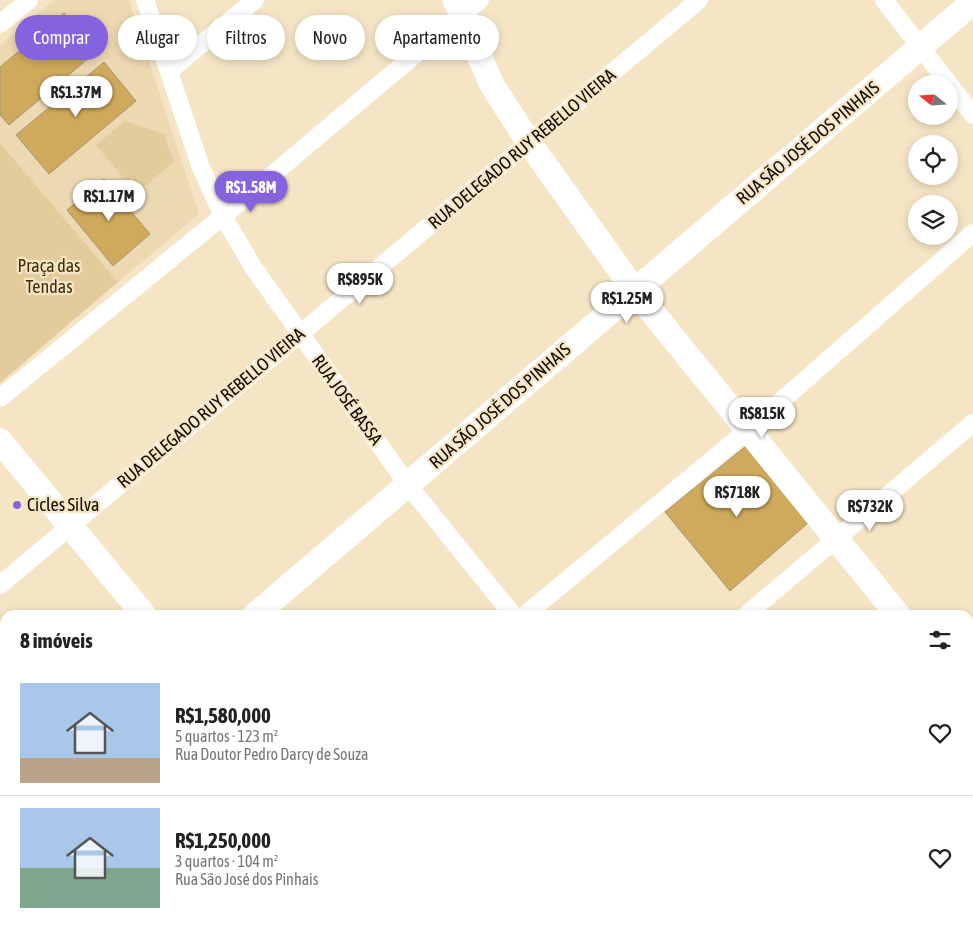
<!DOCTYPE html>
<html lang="pt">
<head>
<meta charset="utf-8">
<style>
  body { margin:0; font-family:"Asap Condensed",sans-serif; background:#f6f6f6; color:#222; height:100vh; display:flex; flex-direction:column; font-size:19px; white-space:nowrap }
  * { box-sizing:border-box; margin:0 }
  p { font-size:16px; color:#767676 }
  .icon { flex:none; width:28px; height:28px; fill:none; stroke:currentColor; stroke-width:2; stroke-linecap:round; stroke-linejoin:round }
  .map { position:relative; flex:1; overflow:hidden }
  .drawer { position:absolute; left:0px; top:610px; width:974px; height:321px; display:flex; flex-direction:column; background:#fff; border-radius:15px 15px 0 0; box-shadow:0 2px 8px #0003 }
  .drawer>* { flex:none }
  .guide { position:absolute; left:15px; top:15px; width:500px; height:45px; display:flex; gap:10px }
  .needle { width:32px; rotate:288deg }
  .tools { position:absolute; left:908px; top:75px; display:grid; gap:10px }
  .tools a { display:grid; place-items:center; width:50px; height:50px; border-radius:50%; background:#fff; box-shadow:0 2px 8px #0003; font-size:25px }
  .price { position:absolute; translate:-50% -42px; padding:0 11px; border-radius:18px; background:#fff; color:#222; font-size:16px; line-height:32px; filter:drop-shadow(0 1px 2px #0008) }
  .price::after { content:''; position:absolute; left:50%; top:30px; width:15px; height:11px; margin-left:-8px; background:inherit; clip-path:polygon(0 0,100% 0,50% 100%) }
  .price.on { background:#8663de; color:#fff }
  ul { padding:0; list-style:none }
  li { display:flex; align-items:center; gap:15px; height:125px; padding:0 20px }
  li+li { border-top:1px solid #e0e0e0 }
  li span { display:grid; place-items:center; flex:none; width:140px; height:100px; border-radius:0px; color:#555 }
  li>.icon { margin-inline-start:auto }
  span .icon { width:60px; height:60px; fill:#fffc; stroke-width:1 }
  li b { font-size:21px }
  h2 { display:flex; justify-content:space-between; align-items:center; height:60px; padding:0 20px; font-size:21px }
  .chip { padding:0 18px; border-radius:22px; background:#fff; box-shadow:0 2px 8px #0003; font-size:18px; line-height:45px }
  .chip.on { background:#8663de; color:#fff }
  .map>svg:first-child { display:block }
  .built { fill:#ecd8b1 }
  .green { fill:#e3cb9c }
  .building { fill:#cfa95c; stroke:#a69779 }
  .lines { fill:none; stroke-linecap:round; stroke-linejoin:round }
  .street { stroke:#fff; stroke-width:18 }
  .secondary { stroke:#fff; stroke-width:25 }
  .poi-dot { fill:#8663de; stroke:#f6e5c5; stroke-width:2 }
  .labels { text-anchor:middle; stroke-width:4.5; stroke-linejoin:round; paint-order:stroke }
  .street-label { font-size:18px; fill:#100a02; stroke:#f6e5c5 }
  .park-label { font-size:18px; fill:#3f2f0c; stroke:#f6e5c5 }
  .poi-label { font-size:18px; fill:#100a02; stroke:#f6e5c5; text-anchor:start }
</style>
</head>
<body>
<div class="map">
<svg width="973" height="931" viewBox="0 0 973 931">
  <rect width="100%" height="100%" fill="#f6e5c5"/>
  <path class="built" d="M54 0H129L199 214 118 282 0 143V45Z"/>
  <path class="green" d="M125 121 164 134 174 162 136 193 96 145Z
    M0 143 118 282 0 383Z"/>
  <path class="building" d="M64 13 96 52 9 125 0 115V67Z
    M104 62 136 101 49 174 16 135Z
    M104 179 150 234 113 266 67 210Z
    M746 446 808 523 730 591 665 512Z"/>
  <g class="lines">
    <path class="street" d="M145 0 200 165 223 216 253 267 408 485 513 615
      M884 0 973 115
      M0 24 29 0
      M169 71 255 0
      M0 398 223 216 480 0
      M0 585 699 0
      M525 615 748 430 973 233
      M746 615 973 423
      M969 922 973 926
      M592 926 596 931
      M764 926 768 931
      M149 931 154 926
      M370 931 376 926"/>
    <path class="secondary" d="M455 0 492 85 530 144 635 291 898 615
      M0 441 144 615
      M255 615 973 2
      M969 702 973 707
      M0 833 5 828
      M391 926 395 931"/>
  </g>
  <circle class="poi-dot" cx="17" cy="505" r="5"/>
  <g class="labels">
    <g class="street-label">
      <text transform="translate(808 143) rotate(-40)" y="6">RUA SÃO JOSÉ DOS PINHAIS</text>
      <text transform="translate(522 149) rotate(-40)" y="6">RUA DELEGADO RUY REBELLO VIEIRA</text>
      <text transform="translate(347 400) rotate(54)" y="6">RUA JOSÉ BASSA</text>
      <text transform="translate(500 406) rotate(-41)" y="6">RUA SÃO JOSÉ DOS PINHAIS</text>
      <text transform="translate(211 408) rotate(-40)" y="6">RUA DELEGADO RUY REBELLO VIEIRA</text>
    </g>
    <g class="park-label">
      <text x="49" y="272">Praça das<tspan x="49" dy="21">Tendas</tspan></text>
    </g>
    <g class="poi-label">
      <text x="27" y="511">Cicles Silva</text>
    </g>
  </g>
</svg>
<div class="tools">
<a><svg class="needle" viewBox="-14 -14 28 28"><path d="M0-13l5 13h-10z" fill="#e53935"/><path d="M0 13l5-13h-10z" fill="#767676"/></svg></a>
<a><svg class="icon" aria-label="locate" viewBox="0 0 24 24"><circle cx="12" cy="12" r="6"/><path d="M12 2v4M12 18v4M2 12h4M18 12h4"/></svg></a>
<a><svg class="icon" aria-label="layers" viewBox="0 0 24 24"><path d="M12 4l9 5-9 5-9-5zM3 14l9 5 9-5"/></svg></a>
</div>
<b class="price" style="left:76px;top:118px">R$1.37M</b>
<b class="price on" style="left:251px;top:213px">R$1.58M</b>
<b class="price" style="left:109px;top:222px">R$1.17M</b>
<b class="price" style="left:360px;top:305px">R$895K</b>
<b class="price" style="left:627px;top:324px">R$1.25M</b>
<b class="price" style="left:762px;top:439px">R$815K</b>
<b class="price" style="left:737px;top:518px">R$718K</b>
<b class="price" style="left:870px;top:532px">R$732K</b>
<div class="guide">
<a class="chip on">Comprar</a>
<a class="chip">Alugar</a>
<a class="chip">Filtros</a>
<a class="chip">Novo</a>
<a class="chip">Apartamento</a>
</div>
<section class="drawer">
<h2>8 imóveis<svg class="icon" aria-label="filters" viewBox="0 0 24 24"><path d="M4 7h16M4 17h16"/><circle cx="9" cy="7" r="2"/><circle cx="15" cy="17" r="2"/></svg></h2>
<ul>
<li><span style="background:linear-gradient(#a9c7e8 75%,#b9a48a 0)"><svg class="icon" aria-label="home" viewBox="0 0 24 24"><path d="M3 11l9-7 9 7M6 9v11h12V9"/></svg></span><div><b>R$1,580,000</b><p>5 quartos · 123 m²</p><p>Rua Doutor Pedro Darcy de Souza</p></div><svg class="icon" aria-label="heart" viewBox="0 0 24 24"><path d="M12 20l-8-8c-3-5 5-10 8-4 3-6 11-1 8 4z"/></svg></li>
<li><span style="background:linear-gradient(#a9c7e8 60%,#7fa58c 0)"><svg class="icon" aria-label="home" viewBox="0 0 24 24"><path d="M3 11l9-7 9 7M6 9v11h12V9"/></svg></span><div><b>R$1,250,000</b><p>3 quartos · 104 m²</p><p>Rua São José dos Pinhais</p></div><svg class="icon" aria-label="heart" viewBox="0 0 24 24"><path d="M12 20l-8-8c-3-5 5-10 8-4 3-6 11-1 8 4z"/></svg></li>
</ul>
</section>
</div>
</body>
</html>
